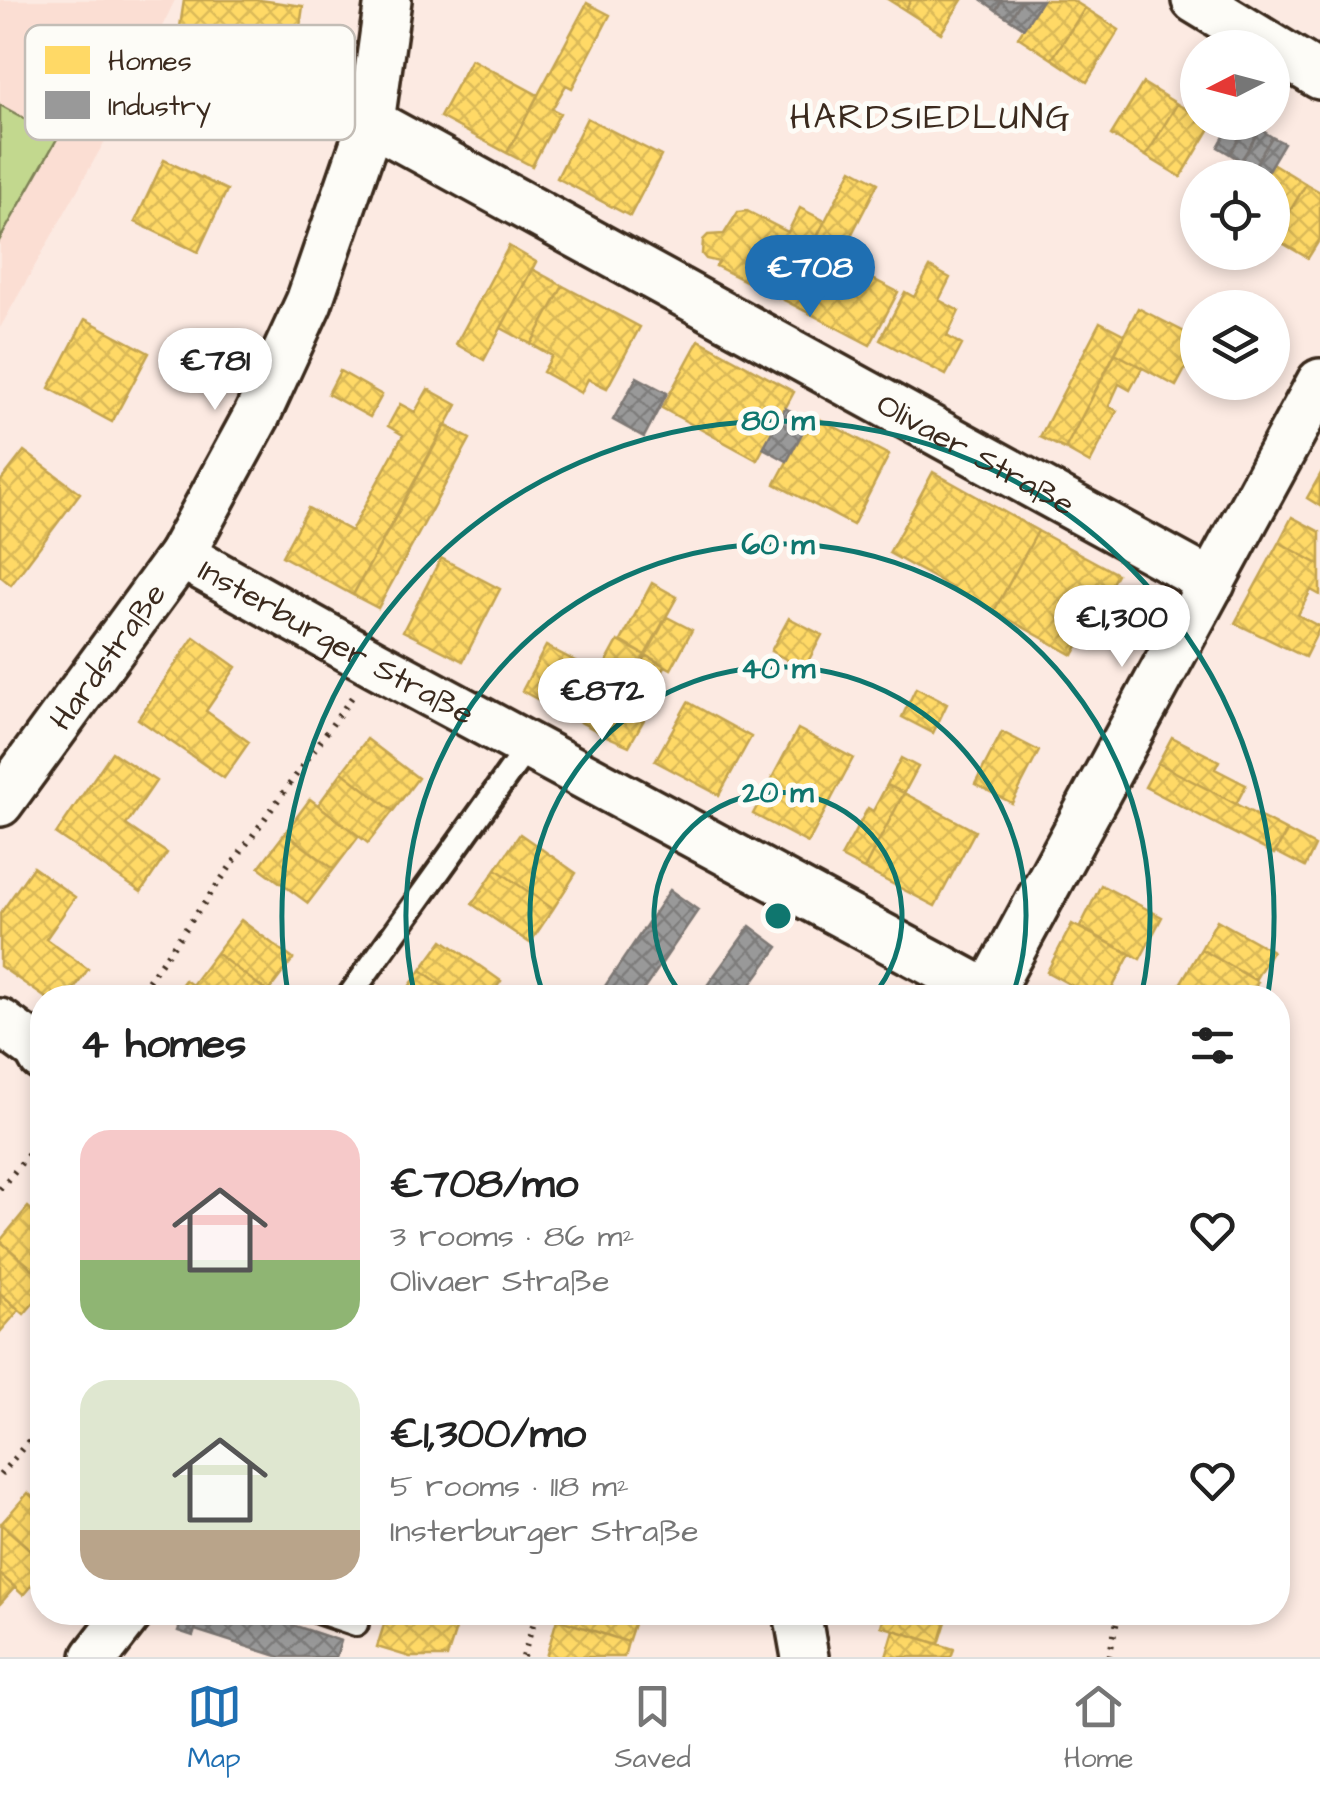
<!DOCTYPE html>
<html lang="en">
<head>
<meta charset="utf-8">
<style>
  body { margin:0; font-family:"Architects Daughter",sans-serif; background:#f2f2f2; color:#222; height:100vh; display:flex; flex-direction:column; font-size:38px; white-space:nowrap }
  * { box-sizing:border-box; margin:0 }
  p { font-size:32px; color:#767676 }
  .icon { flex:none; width:55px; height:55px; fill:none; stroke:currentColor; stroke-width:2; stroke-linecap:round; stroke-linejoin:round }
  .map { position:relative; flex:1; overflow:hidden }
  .sheet { position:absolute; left:30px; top:985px; width:1260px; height:640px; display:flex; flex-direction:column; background:#fff; border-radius:40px; box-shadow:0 5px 15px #0003 }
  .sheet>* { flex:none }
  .needle { width:65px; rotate:264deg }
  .fabs { position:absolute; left:1180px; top:30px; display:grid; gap:20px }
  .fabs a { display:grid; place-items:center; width:110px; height:110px; border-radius:50%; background:#fff; box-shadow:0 5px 15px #0003; font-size:50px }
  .price { position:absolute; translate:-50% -85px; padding:0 22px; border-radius:35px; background:#fff; color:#222; font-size:32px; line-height:65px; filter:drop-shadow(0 2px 5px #0008) }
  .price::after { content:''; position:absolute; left:50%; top:60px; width:30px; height:22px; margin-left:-15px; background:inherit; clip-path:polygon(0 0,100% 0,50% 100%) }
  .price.selected { background:#1f6fb2; color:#fff }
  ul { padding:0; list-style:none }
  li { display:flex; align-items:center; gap:30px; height:250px; padding:0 50px }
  li span { display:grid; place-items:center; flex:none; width:280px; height:200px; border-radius:30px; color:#555 }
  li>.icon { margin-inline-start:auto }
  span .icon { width:120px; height:120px; fill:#fffc; stroke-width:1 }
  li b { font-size:42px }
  h2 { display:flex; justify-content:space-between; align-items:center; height:120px; padding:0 50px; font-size:42px }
  .tab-bar { display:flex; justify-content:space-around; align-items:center; height:140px; border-top:2px solid #e0e0e0; background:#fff; font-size:28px; color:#767676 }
  .tab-bar a { display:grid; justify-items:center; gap:5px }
  .tab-bar .selected { color:#1f6fb2 }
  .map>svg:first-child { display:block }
  .built { fill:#fbded3 }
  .grass { fill:#c2d88e; stroke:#7e8156; stroke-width:2.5 }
  .homes { fill:url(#homes-cross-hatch); stroke:#c4a450; stroke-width:2.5 }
  .industry { fill:url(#industry-cross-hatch); stroke:#7d7874; stroke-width:2.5 }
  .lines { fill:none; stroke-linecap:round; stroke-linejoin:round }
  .lane-casing { stroke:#3b2a1e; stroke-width:30 }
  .street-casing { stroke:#3b2a1e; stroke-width:52 }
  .path { stroke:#3b2a1e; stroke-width:6; stroke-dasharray:2.5 8; stroke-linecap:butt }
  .lane { stroke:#fdfcf7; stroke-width:22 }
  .street { stroke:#fdfcf7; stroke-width:45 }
  .ring { fill:none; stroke:#0f766e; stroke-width:5 }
  .labels { text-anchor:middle; stroke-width:10; stroke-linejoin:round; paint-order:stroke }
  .street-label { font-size:32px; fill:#3b2a1e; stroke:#fdfcf7 }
  .neighbourhood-label { font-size:35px; letter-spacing:2.5px; fill:#3b2a1e; stroke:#fdfcf7 }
  .key { fill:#fdfcf7; stroke:#c3bdb6; stroke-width:2.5 }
  .key-label { font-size:28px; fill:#3b2a1e }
  .centre { fill:#0f766e; stroke:#fdfcf7; stroke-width:5 }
  .ring-label { font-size:30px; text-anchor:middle; font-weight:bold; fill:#0f766e; stroke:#fdfcf7; stroke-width:10; stroke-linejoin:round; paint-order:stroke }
</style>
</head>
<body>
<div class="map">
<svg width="1320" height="1657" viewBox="0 0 1320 1657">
  <defs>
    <pattern id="homes-cross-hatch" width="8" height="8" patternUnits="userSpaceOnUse" patternTransform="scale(2.5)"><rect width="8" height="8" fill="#ffd966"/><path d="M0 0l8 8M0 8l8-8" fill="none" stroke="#dbba58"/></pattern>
    <pattern id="industry-cross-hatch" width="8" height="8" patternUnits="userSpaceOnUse" patternTransform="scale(2.5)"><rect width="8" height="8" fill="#999"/><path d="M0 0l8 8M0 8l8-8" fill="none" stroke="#7e7d7c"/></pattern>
  </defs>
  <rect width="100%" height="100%" fill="#fceae2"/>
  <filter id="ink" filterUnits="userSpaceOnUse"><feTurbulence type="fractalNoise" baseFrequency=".01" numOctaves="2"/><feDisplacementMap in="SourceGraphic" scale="20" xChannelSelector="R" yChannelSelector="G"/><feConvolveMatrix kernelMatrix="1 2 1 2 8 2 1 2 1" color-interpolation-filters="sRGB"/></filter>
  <g filter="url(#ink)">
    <path class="built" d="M0 0H175L115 123 0 328Z"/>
    <path class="grass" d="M0 105 58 137 0 239Z"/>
    <path class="homes" d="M184 0H260L303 6 295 62 254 56 243 126 167 115Z
      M889 0H911L905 10Z
      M911 0H962L941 33 905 10Z
      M1042 0H1072L1085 8 1052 59 1018 37Z
      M587 3 610 15 572 88 566 85 552 109 560 113 532 166 507 153Z
      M1085 8 1119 30 1087 82 1052 59Z
      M471 59 538 95 507 153 440 117Z
      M1143 83 1177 104 1146 156 1111 135Z
      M1177 104 1198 116V122L1212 125 1181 177 1146 156Z
      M587 118 661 156 630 216 557 178Z
      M164 160 227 190 198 252 135 222Z
      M1272 163 1306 184 1274 238 1272 178H1264Z
      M852 169 878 183 838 261 898 292 870 345 784 300Z
      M1306 184 1320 192V239L1308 258 1274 238Z
      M800 208 825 221 784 300 716 266 719 262 706 259 702 254 703 240 708 235 724 234 738 212 747 211 788 232Z
      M509 246 536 262 484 360 456 344Z
      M930 267 950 278 939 300 959 311 947 336 962 345 946 375 880 340 905 292 914 297Z
      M532 269 563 286 531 344 501 328Z
      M563 286 640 327 607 388 588 379 581 393 543 372 552 356 531 344Z
      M1138 308 1198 339V345L1176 386 1115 353Z
      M85 319 149 353 112 422 49 388Z
      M1100 322 1125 335 1065 449 1040 437Z
      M699 340 794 392 757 460 662 408Z
      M1115 353 1142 368 1130 390 1119 384 1109 406 1117 411 1090 463 1065 449Z
      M340 371 382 395 370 417 328 394Z
      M428 389 457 405 353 595 282 556 308 508 351 531 403 435 388 426 400 404 415 412Z
      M812 415 889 455 853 525 775 484Z
      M445 425 470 439 378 608 353 595Z
      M24 451 80 493 11 585 0 576V482Z
      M933 472 1038 531 994 611 889 553Z
      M1320 475V506L1307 498Z
      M1292 517 1320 532V565L1279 542Z
      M1038 531 1117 574 1073 655 994 611Z
      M1279 542 1320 565V595L1311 590 1298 615 1320 627 1305 657 1235 623Z
      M441 558 500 589 463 661 403 631Z
      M652 583 677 597 645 655 621 641Z
      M667 617 692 630 671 669 646 655Z
      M789 618 822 635 804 669 771 651Z
      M194 637 236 667 206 711 249 742 224 778 138 719Z
      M618 641 645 655 603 734 522 691 546 646 600 674Z
      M646 656 665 666 649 699 654 702 629 746 604 735Z
      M916 688 947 704 933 733 902 717Z
      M688 702 751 737 719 795 655 761Z
      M798 729 853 758 808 843 753 814Z
      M1002 732 1039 751 1012 803 975 784Z
      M1172 737 1219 761 1215 769 1246 785 1236 804 1158 763Z
      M367 739 418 778 393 811 342 772Z
      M112 752 156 781 126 825 167 853 141 892 56 834Z
      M901 758 918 767 904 793 887 785Z
      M1158 763 1287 831 1274 854 1145 787Z
      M342 772 393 811 368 843 318 805Z
      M887 785 904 793 864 869 841 857 868 808 873 811Z
      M904 793 975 831 935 906 864 869Z
      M310 799 359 836 334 869 285 833Z
      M1287 831 1315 846 1305 867 1276 852Z
      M285 833 334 869 308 903 259 867Z
      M520 834 576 873 553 909 496 869Z
      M33 867 75 897 46 939 88 969 68 998H46L0 966V914Z
      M496 869 553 909 530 943 472 904Z
      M1101 885 1162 917 1140 959 1080 927Z
      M241 920 293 959 268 992 216 953Z
      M1217 920 1272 951 1255 980 1201 949Z
      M1072 924 1130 954 1107 998H1095L1047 972Z
      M443 940 501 981 489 998H459L421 970Z
      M1201 949 1258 982 1249 998H1203L1180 984Z
      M216 953 268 992 263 998H208L192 985Z
      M421 970 459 998H401Z
      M185 980 192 985 208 998H171Z
      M28 1207 42 1219V1277L0 1241Z
      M0 1241 42 1277V1293L24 1314 0 1293Z
      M0 1293 19 1310 0 1332Z
      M28 1493 42 1506V1560L1 1524Z
      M1 1524 42 1560V1573L23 1595 0 1574Z
      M0 1574 15 1587 0 1604Z
      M388 1612H404L456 1629 447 1657H410L377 1647Z
      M404 1612H461L456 1629Z
      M560 1612H638L628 1642 557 1619Z
      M885 1612H949L939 1644 881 1626Z
      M557 1619 628 1642 624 1657H546Z
      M894 1630 954 1649 951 1657H886Z"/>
    <path class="industry" d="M982 0H1002L996 10Z
      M1002 0H1022L1010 19 996 10Z
      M1022 0H1042L1024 28 1010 19Z
      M1232 122H1248L1230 154 1218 147Z
      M1248 122 1260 129 1241 161 1230 154Z
      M1260 129 1272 137 1253 168 1241 161Z
      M1272 137 1284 143 1265 175 1253 168Z
      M637 377 667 393 644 437 613 420Z
      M785 408 809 420 787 461 763 448Z
      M670 890 698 910 638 998H597Z
      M750 926 778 947 741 998H698Z
      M185 1612H201L193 1636 178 1631Z
      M201 1612H254L341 1641 336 1657H280L195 1630Z"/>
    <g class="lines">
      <defs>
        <path id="lane" d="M348 998 528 746
          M320 1612 356 1624"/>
        <g id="street">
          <path d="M1195 0 1320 76"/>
          <path id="s1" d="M371 122 1212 583"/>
          <path id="s2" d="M181 555 376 664 988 993"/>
          <path id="s3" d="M0 803 181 555 257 415 309 302 371 122 388 0"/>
          <path d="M986 998 1320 382"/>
          <path d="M0 1022 37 1049 42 1058"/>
          <path d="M797 1612 805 1657"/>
          <path d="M95 1657 130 1612"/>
        </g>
      </defs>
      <use href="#lane" class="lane-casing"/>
      <use href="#street" class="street-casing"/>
      <path class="path" d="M136 998 352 697
        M0 1189 33 1149 42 1132
        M0 1475 42 1425
        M523 1657 537 1612
        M1109 1657 1119 1612"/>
      <use href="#lane" class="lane"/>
      <use href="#street" class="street"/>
    </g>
  </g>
  <g class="ring">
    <path d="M684 997A124 124 0 1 1 872 997"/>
    <path d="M544 997A248 248 0 1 1 1012 997"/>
    <path d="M415 997A372 372 0 1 1 1141 997"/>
    <path d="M288 994A496 496 0 1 1 1268 994"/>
  </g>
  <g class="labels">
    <g class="street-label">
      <text dy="11" stroke="none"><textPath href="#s1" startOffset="690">Olivaer Straße</textPath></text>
      <text dy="11" stroke="none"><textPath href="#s2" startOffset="178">Insterburger Straße</textPath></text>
      <text dy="11" stroke="none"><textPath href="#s3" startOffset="182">Hardstraße</textPath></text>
    </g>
    <g class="neighbourhood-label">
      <text x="931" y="128">HARDSIEDLUNG</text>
    </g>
  </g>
  <rect x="25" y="25" width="330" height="115" rx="15" class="key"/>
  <rect x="45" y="46" width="45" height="28" fill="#ffd966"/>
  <rect x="45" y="91" width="45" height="28" fill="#999"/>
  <g class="key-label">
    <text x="108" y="70">Homes</text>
    <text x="108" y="115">Industry</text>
  </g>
  <circle cx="778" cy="916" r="15" class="centre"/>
  <g class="ring-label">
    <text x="778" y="430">80 m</text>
    <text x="778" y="554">60 m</text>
    <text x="778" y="678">40 m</text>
    <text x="778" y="802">20 m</text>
  </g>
</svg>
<div class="fabs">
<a><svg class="needle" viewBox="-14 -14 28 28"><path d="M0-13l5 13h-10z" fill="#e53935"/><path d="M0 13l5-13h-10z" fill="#767676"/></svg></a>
<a><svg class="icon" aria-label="locate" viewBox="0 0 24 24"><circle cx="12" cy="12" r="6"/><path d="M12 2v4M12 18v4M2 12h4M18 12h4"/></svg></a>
<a><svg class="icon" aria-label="layers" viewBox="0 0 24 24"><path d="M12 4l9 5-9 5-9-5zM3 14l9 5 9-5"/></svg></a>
</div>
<b class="price selected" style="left:810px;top:320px">€708</b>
<b class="price" style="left:215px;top:413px">€781</b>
<b class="price" style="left:1122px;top:670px">€1,300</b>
<b class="price" style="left:602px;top:743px">€872</b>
<section class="sheet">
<h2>4 homes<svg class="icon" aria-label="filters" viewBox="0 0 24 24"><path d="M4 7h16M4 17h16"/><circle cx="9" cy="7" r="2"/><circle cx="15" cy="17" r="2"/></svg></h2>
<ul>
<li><span style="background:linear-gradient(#f6c9c9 65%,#8fb573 0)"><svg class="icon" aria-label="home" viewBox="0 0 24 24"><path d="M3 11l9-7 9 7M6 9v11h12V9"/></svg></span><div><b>€708/mo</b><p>3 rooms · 86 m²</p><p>Olivaer Straße</p></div><svg class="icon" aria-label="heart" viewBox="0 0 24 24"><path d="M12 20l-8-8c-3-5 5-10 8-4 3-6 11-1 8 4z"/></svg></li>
<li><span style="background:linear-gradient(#dfe7d0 75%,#b9a48a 0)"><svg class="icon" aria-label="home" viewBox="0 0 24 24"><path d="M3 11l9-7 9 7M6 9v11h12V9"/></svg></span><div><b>€1,300/mo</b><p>5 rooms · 118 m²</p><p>Insterburger Straße</p></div><svg class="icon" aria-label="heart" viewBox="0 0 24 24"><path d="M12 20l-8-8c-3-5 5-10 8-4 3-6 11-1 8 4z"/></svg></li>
</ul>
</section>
</div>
<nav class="tab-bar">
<a class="selected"><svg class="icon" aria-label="map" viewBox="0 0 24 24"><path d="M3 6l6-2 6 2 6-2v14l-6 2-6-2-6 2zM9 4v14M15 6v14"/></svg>Map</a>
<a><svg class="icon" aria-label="saved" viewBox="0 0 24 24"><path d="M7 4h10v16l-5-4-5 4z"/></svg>Saved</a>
<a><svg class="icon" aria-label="home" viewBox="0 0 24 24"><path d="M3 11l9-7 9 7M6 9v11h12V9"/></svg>Home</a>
</nav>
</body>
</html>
